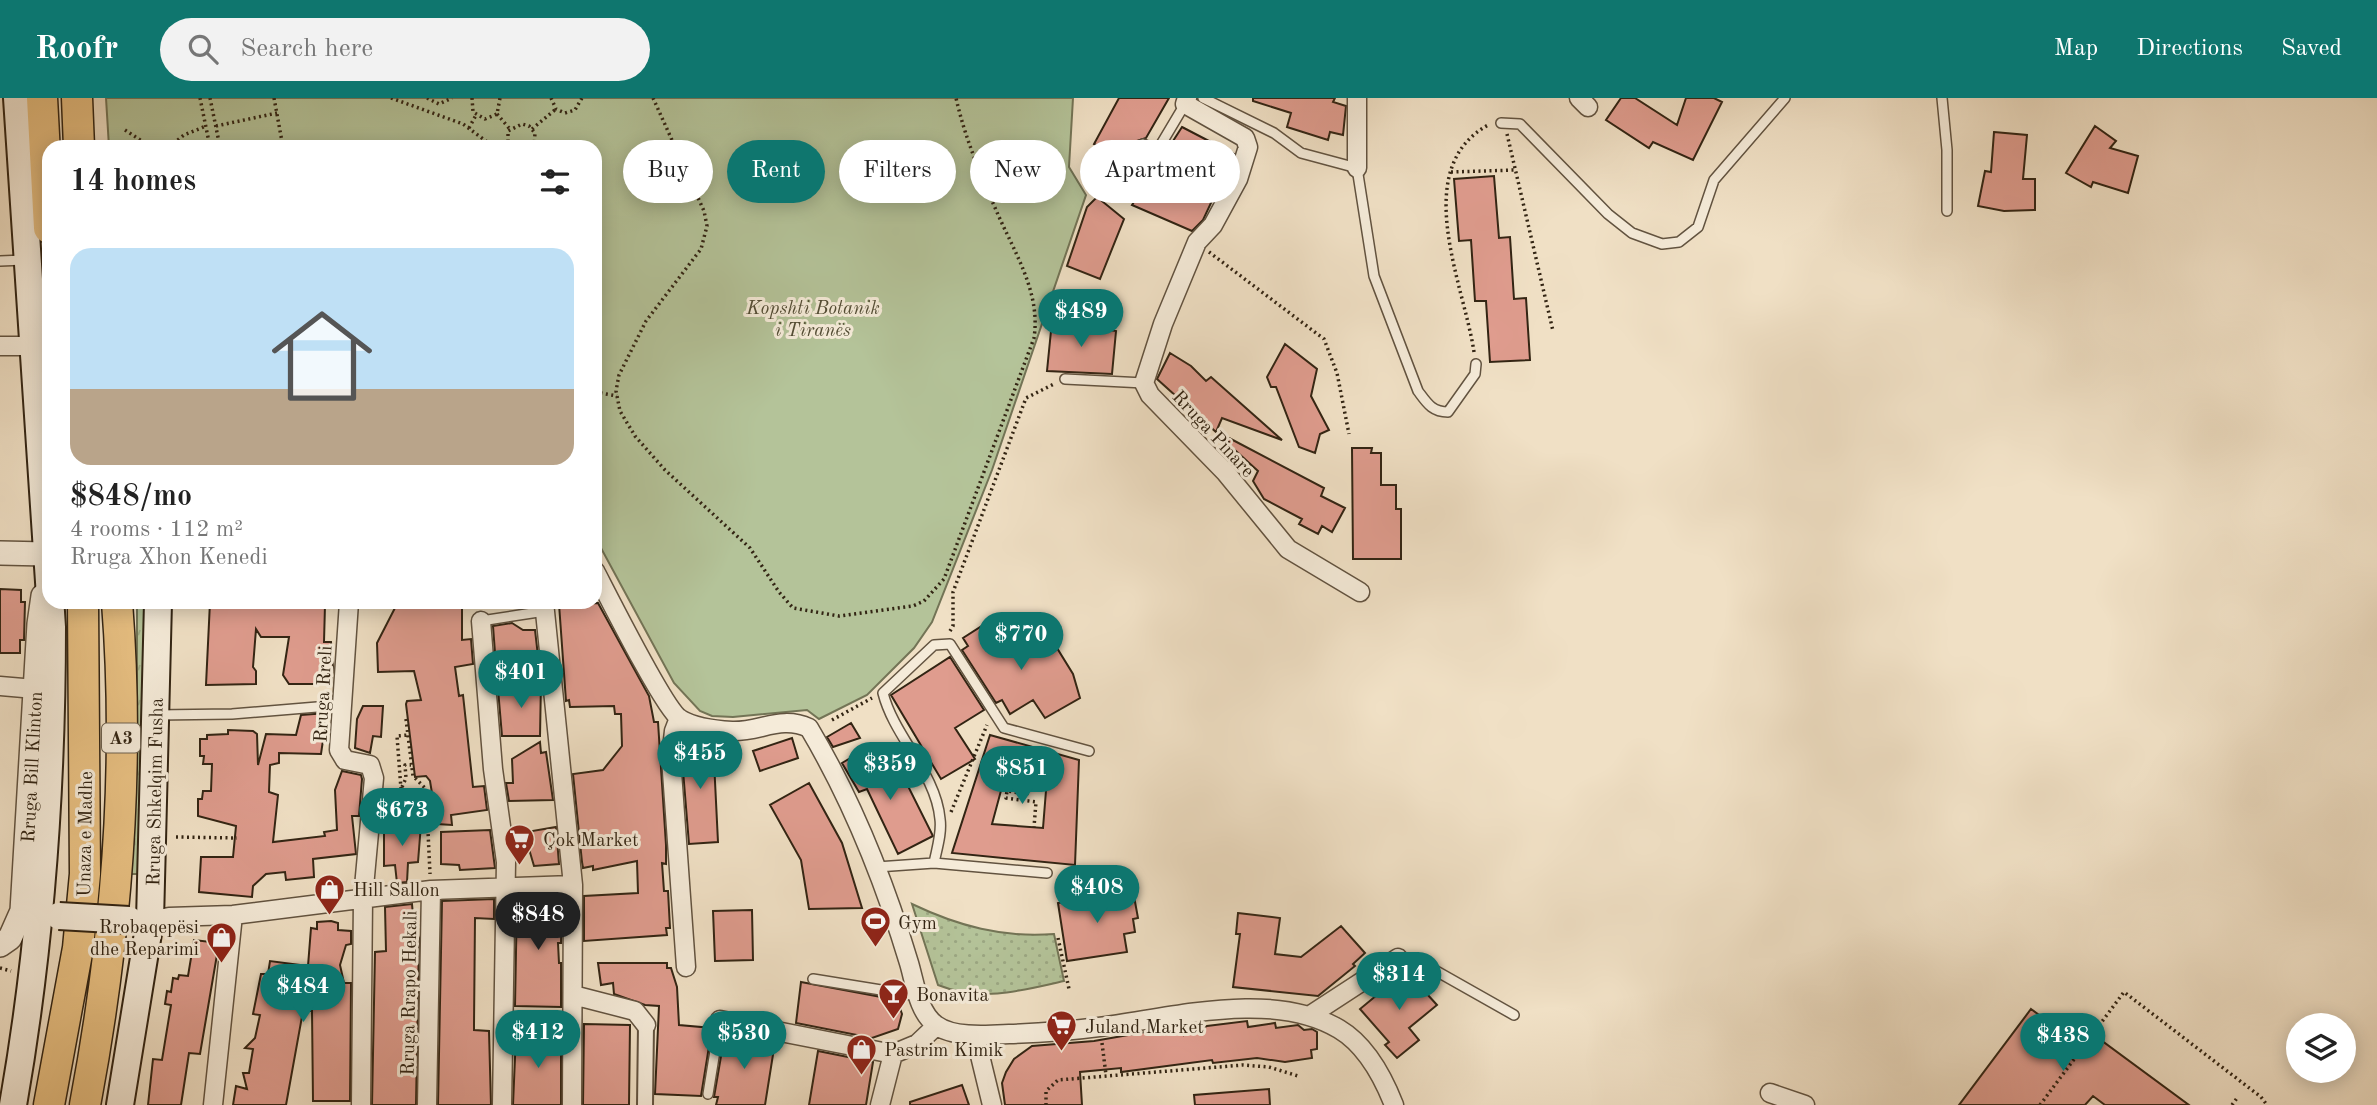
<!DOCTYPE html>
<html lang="en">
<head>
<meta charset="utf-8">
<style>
  body { margin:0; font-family:"Old Standard TT",serif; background:#f2f2f2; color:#222; height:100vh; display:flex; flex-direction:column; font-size:26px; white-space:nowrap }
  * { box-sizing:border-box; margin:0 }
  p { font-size:23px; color:#767676 }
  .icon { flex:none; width:38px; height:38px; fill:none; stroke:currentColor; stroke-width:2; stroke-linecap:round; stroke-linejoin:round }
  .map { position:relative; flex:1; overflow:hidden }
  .side { position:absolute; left:42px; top:42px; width:560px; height:469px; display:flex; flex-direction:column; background:#fff; border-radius:21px; box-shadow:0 4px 18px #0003 }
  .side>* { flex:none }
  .top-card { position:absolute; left:623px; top:42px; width:665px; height:63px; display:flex; gap:14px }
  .buttons { position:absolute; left:2286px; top:915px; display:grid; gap:14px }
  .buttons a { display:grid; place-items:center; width:70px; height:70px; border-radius:50%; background:#fff; box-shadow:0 4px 18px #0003; font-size:35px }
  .price { position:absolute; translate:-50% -60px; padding:0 16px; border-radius:24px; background:#0f766e; color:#fff; font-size:23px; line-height:46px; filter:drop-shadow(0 2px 4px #0008) }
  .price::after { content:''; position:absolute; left:50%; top:42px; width:21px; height:16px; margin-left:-10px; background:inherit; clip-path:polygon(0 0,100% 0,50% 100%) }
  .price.on { background:#222; color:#fff }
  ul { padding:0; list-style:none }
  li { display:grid; align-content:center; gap:14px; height:371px; padding:0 28px }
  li+li { border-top:2px solid #e0e0e0 }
  li span { display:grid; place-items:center; height:217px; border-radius:21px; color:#555 }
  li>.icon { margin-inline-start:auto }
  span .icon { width:126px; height:126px; fill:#fffc; stroke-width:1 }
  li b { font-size:30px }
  h2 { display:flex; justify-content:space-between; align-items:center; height:84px; padding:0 28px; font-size:30px }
  .tag { padding:0 24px; border-radius:32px; background:#fff; box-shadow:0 4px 18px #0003; font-size:24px; line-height:63px }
  .tag.on { background:#0f766e; color:#fff }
  header { display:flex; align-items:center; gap:42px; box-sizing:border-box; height:98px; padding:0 35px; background:#0f766e; color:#fff }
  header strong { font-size:33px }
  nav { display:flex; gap:38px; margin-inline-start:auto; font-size:24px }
  .search { width:490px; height:63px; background:#f2f2f2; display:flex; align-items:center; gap:18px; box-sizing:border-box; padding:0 24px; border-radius:38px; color:#767676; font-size:26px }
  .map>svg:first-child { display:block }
  .grass { fill:url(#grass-dots); stroke:#737456; stroke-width:2 }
  .park { fill:url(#park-tufts); stroke:#737456; stroke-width:2 }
  .garden { fill:#b4c399; stroke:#737456; stroke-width:2 }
  .building { fill:#df9c8e; stroke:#322413; stroke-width:2; fill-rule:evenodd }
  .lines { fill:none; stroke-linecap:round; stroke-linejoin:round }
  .service-casing { stroke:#625340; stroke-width:12 }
  .pedestrian-casing { stroke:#625340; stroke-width:18 }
  .minor-casing { stroke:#625340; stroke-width:21 }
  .tertiary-casing { stroke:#625340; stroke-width:26 }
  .secondary-casing { stroke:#322413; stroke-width:30 }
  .trunk-casing { stroke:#322413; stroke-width:33 }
  .path { stroke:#322413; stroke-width:3.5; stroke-dasharray:2 3.5; stroke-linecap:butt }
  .service { stroke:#f5ebd9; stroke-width:9 }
  .pedestrian { stroke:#f5ebd9; stroke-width:14 }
  .minor { stroke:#f5ebd9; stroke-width:18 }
  .tertiary { stroke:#f5ebd9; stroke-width:23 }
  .secondary { stroke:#f5ebd9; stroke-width:26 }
  .trunk { stroke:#e8c082; stroke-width:30 }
  .secondary-bridge-casing { stroke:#322413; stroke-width:30; stroke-linecap:butt }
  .secondary-bridge { stroke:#f5ebd9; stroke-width:26 }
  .labels { text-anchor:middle; stroke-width:6; stroke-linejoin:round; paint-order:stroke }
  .shield { fill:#f5ebd9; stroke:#6c604e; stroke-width:2 }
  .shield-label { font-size:18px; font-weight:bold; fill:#322413 }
  .park-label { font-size:19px; font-style:italic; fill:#524c34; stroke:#f5ebd9 }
  .street-label { font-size:19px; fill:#322413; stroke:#f5ebd9 }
  .poi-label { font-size:19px; fill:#322413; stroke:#f5ebd9; text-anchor:start }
</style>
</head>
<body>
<header>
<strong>Roofr</strong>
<div class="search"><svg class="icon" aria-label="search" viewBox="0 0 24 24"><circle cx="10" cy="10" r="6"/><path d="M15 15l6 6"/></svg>Search here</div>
<nav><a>Map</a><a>Directions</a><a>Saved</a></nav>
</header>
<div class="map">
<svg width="2377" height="1007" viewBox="0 0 2377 1007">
  <defs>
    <pattern id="grass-dots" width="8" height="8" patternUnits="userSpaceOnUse" patternTransform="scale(1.75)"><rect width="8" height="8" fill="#b4c399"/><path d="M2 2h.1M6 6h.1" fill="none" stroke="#9ba783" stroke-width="1.8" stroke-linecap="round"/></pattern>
    <pattern id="park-tufts" width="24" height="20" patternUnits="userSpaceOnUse" patternTransform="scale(1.75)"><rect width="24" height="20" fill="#b4c399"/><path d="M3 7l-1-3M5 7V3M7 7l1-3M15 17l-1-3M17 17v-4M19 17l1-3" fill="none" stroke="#9ba783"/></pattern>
  </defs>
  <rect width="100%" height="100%" fill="#f0e0c5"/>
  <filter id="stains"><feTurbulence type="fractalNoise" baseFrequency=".00286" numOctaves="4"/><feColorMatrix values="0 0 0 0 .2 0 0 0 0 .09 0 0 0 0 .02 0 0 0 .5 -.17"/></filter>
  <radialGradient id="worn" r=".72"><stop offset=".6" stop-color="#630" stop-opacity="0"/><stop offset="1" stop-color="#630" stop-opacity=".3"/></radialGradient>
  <path class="grass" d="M912 806C958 828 1003 840 1054 836L1064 883C1021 893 980 904 938 887Z"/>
  <path class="park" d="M137 504H148L139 776H131L137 665Z"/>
  <path class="garden" d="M106 0H1073L1069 69 1086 97 992 372 932 524 914 550 867 597 819 621 807 612 733 619 712 618 700 613 674 585 595 439V49H109Z"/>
  <path class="building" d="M1119 0H1169L1146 40 1137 43 1139 52 1132 65 1094 46Z
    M1253 0H1335L1333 4 1346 8 1343 37 1330 34 1328 42 1287 29 1291 15 1253 3Z
    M1621 0H1635L1677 27 1686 0H1714L1722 4 1693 62 1653 44 1649 50 1606 22Z
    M2095 28 2116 43 2110 50 2138 58 2128 95 2093 84 2091 89 2066 75Z
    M1182 29 1234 56 1203 122 1192 133 1132 107Z
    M1994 34 2027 37 2023 81H2035V112L2004 113 1978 108 1985 73 1991 74Z
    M1494 78 1499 140 1510 139 1514 201 1526 200 1530 262 1490 264 1486 203H1475L1471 142 1459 143 1454 81Z
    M1097 99 1124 121 1100 181 1067 168 1087 109Z
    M1052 223 1116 233 1112 276 1047 273Z
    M1285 246 1317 271 1311 298 1329 332 1320 336 1315 355 1299 349 1276 289H1271L1267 279Z
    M1170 255 1191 268 1206 283 1211 279 1282 342 1222 320 1216 334 1157 281Z
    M1229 340 1324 390 1321 398 1345 410 1332 434 1322 428 1318 436 1299 426 1302 421 1264 401 1253 383 1258 373 1226 344Z
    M1352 350H1372L1371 355H1381V387H1396V411H1401V461H1353Z
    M0 491 21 492V504H25L24 542H20V555H0Z
    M210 504 325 507 324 544H331L333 570 331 586H289L283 577 289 539H261L256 531 253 569 256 573V586L206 587Z
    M398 504H462V542L471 541 473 566 455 569 459 598 463 597 473 689 484 688 487 712 451 717 452 727 437 726 430 683 426 678 415 679 406 606 407 603 421 602 414 573 378 574 377 545Z
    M598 505 649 598 654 624H658L666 747V766L662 765 664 793H668L670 830H666L667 837 584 843V798L638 795 637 763 593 772V768L583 770 582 764 573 676 603 672 622 648 621 616H615L614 608 570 609 569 602 566 603 559 506Z
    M512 525 523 532H535L539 567 496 568 493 528Z
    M985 526 992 537 1002 532 1012 548 1024 540 1033 554 1052 542 1073 576 1080 600 1045 620 1033 602 1010 616 1002 602 996 605 962 552 968 548 963 540Z
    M950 559 984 612 955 630 975 661 941 681 891 597Z
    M541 583 540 638H502L498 591Z
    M363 608H383L381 639 373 638 370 655 355 650 357 621Z
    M327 615 321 656 279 655V665L270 667 269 694 278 697 273 744 325 738 324 734 337 732 335 692 342 673 361 677 362 681 359 718H352L356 756 313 761 314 779 286 782 285 774 266 776 253 788 252 799 199 794 201 759H233L236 728 198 718V701H202L203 693H211L212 666H203L204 658H200V641H207V637L228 636V632L253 633 257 636 258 667 266 636 296 637 301 617Z
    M851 625 860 640 833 649 827 639Z
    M990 637 1079 662 1075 767 952 755ZM1006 674 1047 680 1043 730 992 726Z
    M687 638 713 643 718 744 689 746 682 660Z
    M792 640 798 660 760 673 753 653Z
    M540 644 541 655 546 654 553 702 509 703 506 685H513L512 661Z
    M866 651 884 683 901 674 933 738 898 756 867 691 859 694 842 665Z
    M809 685 842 745 862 810 809 811 801 762 770 707Z
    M421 726 418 764 408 765 407 784 397 785 395 767 384 768V727Z
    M556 729 559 766 534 768 529 751 532 733Z
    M490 732 495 770 460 772 459 767 441 766V734Z
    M1133 793 1138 820 1133 821 1135 834 1124 836 1127 854 1067 863 1058 805Z
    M517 800H562L561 845H558L559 865H561V909L515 908Z
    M494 801V821L475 820 474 927V932L489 933 491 1007H438L442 803Z
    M412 806 414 829 419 840 416 1007H372L375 854 386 853 385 809Z
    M752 812 753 862 715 863 713 813Z
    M1238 815 1280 820 1275 856 1301 859 1341 828 1365 855 1353 866 1355 868 1318 898 1233 889 1240 836H1236Z
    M331 823 338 825V832L351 833V846L346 847 340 867 344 885H351L350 1003H313L312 913H303L286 1007H233L236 988 247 991 243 975H249L253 951 245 950 255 940 260 917 253 916 261 876H268L270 863 308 868 311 830 317 831V824Z
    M194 842 219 845 200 956 189 955 181 1007H148L153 961 162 962 171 907 165 906 167 893 171 894 173 880 178 881 179 877 188 878Z
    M598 865H667V870H671L677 889 679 927 712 930 701 998 655 996 659 908 645 907 614 896 613 885 601 887Z
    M1406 873 1437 907 1409 930 1419 942 1397 960 1385 947 1389 944 1360 911Z
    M801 884 897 902 902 916 898 931 872 940 796 925Z
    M2031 911 2088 953 2098 940 2189 1007H2105L2093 998 2085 1007H1959Z
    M1247 923 1248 929 1275 925 1276 930 1298 927 1304 932 1312 931 1317 934V951L1311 952 1312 960 1285 964 1257 960 1213 965 1212 962 1121 974V970L1080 974 1082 1007H1005L1002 985 1006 974 1014 961 1032 948 1094 943 1174 929H1183L1184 937 1207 928Z
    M584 926 630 927 629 1007H583Z
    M725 935 775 944 765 1007H716L718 999H714Z
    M516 936 561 937V1007H513Z
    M818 953 873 964 866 1007H809Z
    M962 987 969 1007H910V1004Z
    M1269 991 1270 1007H1195L1194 997Z"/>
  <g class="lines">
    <defs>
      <path id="service" d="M1203 0 1274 35 1301 55 1357 70 1374 178 1418 293C1427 305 1432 314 1448 314L1475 276 1476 266
        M1942 0 1947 52V113
        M1501 25 1520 26 1608 116 1632 135 1662 146 1679 144 1698 129 1714 82 1785 0
        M1143 46 1154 51 1160 48 1185 6
        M0 163 24 162
        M1065 281 1144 285
        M481 523 545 513
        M157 617 232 616 341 607
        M934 765C937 750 942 735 940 721 936 675 894 639 883 595L934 547 950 546 1004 630 1089 653
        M877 769 934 765 1047 775
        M1398 860 1422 865 1514 917
        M813 881 918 898
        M708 996 720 922"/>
      <path id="pedestrian" d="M645 1007 646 927"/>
      <path id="minor" d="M1187 0 1185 6 1245 40 1248 49 1238 81 1213 127 1197 144 1163 226 1144 285 1150 297 1226 375 1288 451 1360 494
        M1579 0 1588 9
        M1357 70V0
        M0 248H32
        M595 473C608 498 664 610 680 621 695 630 714 632 732 633 760 634 781 617 809 630 853 704 884 782 909 865 915 885 918 914 936 927 953 940 988 937 1009 936 1039 935 1069 933 1099 929 1171 920 1272 891 1339 931 1366 947 1383 979 1394 1007
        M349 504 339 652 345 662 370 667 374 680 363 800 361 1007
        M544 504 573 787 572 1007
        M481 523 493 671 506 764 502 1007
        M0 588 35 591
        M679 620 674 633 671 660 686 869
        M150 823 169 819 233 817 431 792 573 787
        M573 897 635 913 646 927
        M1309 918 1398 860
        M720 922 893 956
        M975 937 992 1007
        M1770 995 1805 1007
        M213 1007 233 817
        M427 1007 431 792
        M880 1007 893 956 917 946 936 928"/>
      <path id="tertiary" d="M0 455 46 456
        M0 847 10 840 22 813 39 526 43 498"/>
      <path id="secondary" d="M13 1007C41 848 52 691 52 529L17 0
        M120 1007 150 823 158 504"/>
      <path id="trunk" d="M42 0 49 130
        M77 0 79 49
        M49 1007 78 850 85 776 83 504
        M85 1007C116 843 130 670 117 504"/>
    </defs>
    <use href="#service" class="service-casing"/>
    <use href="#pedestrian" class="pedestrian-casing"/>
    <use href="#minor" class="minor-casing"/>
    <use href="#tertiary" class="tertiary-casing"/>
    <use href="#secondary" class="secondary-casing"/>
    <use href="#trunk" class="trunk-casing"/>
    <path class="path" d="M200 0 210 49
      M210 0 220 49
      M274 0 283 49
      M391 0 463 26 494 49
      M427 0 439 6 452 0
      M472 0 473 14 485 21 497 16 500 0
      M551 0 556 11 565 15 575 12 582 0
      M653 0 704 113 707 128 701 151 646 223 619 277 616 293 620 313 635 338 665 372 750 450 779 494 793 510 839 518 913 508 924 503 944 481 1034 240C1041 194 1014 154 996 112 980 75 965 40 956 0
      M497 16 509 30
      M216 28 277 15
      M469 30 476 17
      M532 31 556 11
      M125 32 151 49
      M1507 36 1553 233
      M169 49 184 37 206 28
      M508 49V33L522 26 529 28 535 35 534 49
      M1451 74 1515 72
      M1209 154 1324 241 1337 275 1349 336
      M1474 254C1464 186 1408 69 1490 26
      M595 294 617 298
      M950 533 953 528V494L1026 300 1054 286
      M406 621 413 678 426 691 430 776
      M832 622 872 600
      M1025 649 1019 676 1027 688V696L1007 693 1006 700 1036 704 1034 729
      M402 689 406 680 405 667H411
      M401 691 397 638 408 637
      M401 691 416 701 417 711H427
      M951 714 987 627
      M176 739 237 740
      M1058 840 1069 891
      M0 870 11 873
      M1102 945 1106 977
      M1046 1007V993L1058 982 1243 967 1269 969 1298 978
      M2040 1007 2124 894 2261 999 2267 1007
      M2232 1007 2237 1000"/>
    <use href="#service" class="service"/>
    <use href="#pedestrian" class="pedestrian"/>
    <use href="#minor" class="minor"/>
    <use href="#tertiary" class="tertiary"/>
    <use href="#secondary" class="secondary"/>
    <use href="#trunk" class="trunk"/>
    <defs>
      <path id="secondary-bridge" d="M59 818 129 822"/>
    </defs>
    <use href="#secondary-bridge" class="secondary-bridge-casing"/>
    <use href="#secondary-bridge" class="secondary-bridge"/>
  </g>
  <defs>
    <symbol id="supermarket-pin" viewBox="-11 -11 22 30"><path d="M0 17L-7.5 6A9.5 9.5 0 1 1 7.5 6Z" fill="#8f2418" stroke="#f5ebd9"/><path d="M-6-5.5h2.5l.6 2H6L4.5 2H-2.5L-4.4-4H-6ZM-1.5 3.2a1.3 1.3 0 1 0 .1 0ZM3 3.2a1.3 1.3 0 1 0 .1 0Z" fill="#fff"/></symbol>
    <symbol id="shop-pin" viewBox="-11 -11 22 30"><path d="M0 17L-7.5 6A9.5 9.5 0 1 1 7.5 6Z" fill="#8f2418" stroke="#f5ebd9"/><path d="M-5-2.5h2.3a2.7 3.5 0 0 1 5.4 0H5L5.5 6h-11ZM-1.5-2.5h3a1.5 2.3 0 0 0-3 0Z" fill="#fff"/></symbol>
    <symbol id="stadium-pin" viewBox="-11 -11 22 30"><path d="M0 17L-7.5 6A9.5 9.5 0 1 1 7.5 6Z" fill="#8f2418" stroke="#f5ebd9"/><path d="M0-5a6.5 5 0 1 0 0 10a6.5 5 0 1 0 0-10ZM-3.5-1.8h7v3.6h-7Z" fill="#fff"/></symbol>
    <symbol id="bar-pin" viewBox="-11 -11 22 30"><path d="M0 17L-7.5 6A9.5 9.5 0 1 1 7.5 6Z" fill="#8f2418" stroke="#f5ebd9"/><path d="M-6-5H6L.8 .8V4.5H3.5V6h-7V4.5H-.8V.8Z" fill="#fff"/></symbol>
  </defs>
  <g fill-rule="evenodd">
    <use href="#supermarket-pin" x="502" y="724" width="35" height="47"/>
    <use href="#shop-pin" x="312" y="774" width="35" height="47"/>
    <use href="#stadium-pin" x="858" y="806" width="35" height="47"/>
    <use href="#shop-pin" x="204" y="822" width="35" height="47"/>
    <use href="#bar-pin" x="876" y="878" width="35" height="47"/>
    <use href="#supermarket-pin" x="1044" y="910" width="35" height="47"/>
    <use href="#shop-pin" x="844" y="934" width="35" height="47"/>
  </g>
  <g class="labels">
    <rect class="shield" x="102" y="625.5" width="38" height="29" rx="5"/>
    <g class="shield-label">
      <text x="121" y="646">A3</text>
    </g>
    <g class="park-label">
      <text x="813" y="216">Kopshti Botanik<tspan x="813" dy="22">i Tiranës</tspan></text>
    </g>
    <g class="street-label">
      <text transform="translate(1214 335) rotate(47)" y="7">Rruga Pinare</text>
      <text transform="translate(322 596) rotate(-87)" y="7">Rruga Rreli</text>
      <text transform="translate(31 669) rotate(-87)" y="7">Rruga Bill Klinton</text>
      <text transform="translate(154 694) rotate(-89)" y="7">Rruga Shkelqim Fusha</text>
      <text transform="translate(84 736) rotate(-89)" y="7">Unaza e Madhe</text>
      <text transform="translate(408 895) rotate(-89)" y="7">Rruga Rrapo Hekali</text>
    </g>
    <g class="poi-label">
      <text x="543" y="748">Çok Market</text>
      <text x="353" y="798">Hill Sallon</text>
      <text x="898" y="831">Gym</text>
      <text x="199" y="835" text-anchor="end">Rrobaqepësi<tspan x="199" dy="22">dhe Reparimi</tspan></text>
      <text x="916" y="903">Bonavita</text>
      <text x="1085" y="935">Juland Market</text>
      <text x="884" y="958">Pastrim Kimik</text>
    </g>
  </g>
  <rect width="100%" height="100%" filter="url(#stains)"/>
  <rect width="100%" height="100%" fill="url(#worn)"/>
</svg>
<div class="buttons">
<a><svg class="icon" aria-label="layers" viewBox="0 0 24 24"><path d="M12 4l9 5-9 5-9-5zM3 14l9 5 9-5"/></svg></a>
</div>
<b class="price" style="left:1081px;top:251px">$489</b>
<b class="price" style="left:1021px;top:574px">$770</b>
<b class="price" style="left:521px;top:612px">$401</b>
<b class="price" style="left:700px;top:693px">$455</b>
<b class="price" style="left:890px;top:704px">$359</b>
<b class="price" style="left:1022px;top:708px">$851</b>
<b class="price" style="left:402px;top:750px">$673</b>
<b class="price" style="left:1097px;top:827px">$408</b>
<b class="price on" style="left:538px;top:854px">$848</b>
<b class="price" style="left:1399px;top:914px">$314</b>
<b class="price" style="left:303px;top:926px">$484</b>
<b class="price" style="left:538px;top:972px">$412</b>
<b class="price" style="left:744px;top:973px">$530</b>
<b class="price" style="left:2063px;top:975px">$438</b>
<div class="top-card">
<a class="tag">Buy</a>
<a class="tag on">Rent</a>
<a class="tag">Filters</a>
<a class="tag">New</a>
<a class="tag">Apartment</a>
</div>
<section class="side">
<h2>14 homes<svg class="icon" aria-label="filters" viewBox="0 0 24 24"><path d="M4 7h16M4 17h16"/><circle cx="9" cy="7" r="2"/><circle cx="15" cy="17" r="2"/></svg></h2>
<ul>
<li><span style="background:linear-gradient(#bfe0f5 65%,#b9a48a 0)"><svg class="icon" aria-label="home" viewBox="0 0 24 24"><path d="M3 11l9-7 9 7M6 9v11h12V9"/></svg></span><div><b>$848/mo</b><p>4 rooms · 112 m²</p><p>Rruga Xhon Kenedi</p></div></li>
</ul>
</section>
</div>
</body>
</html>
